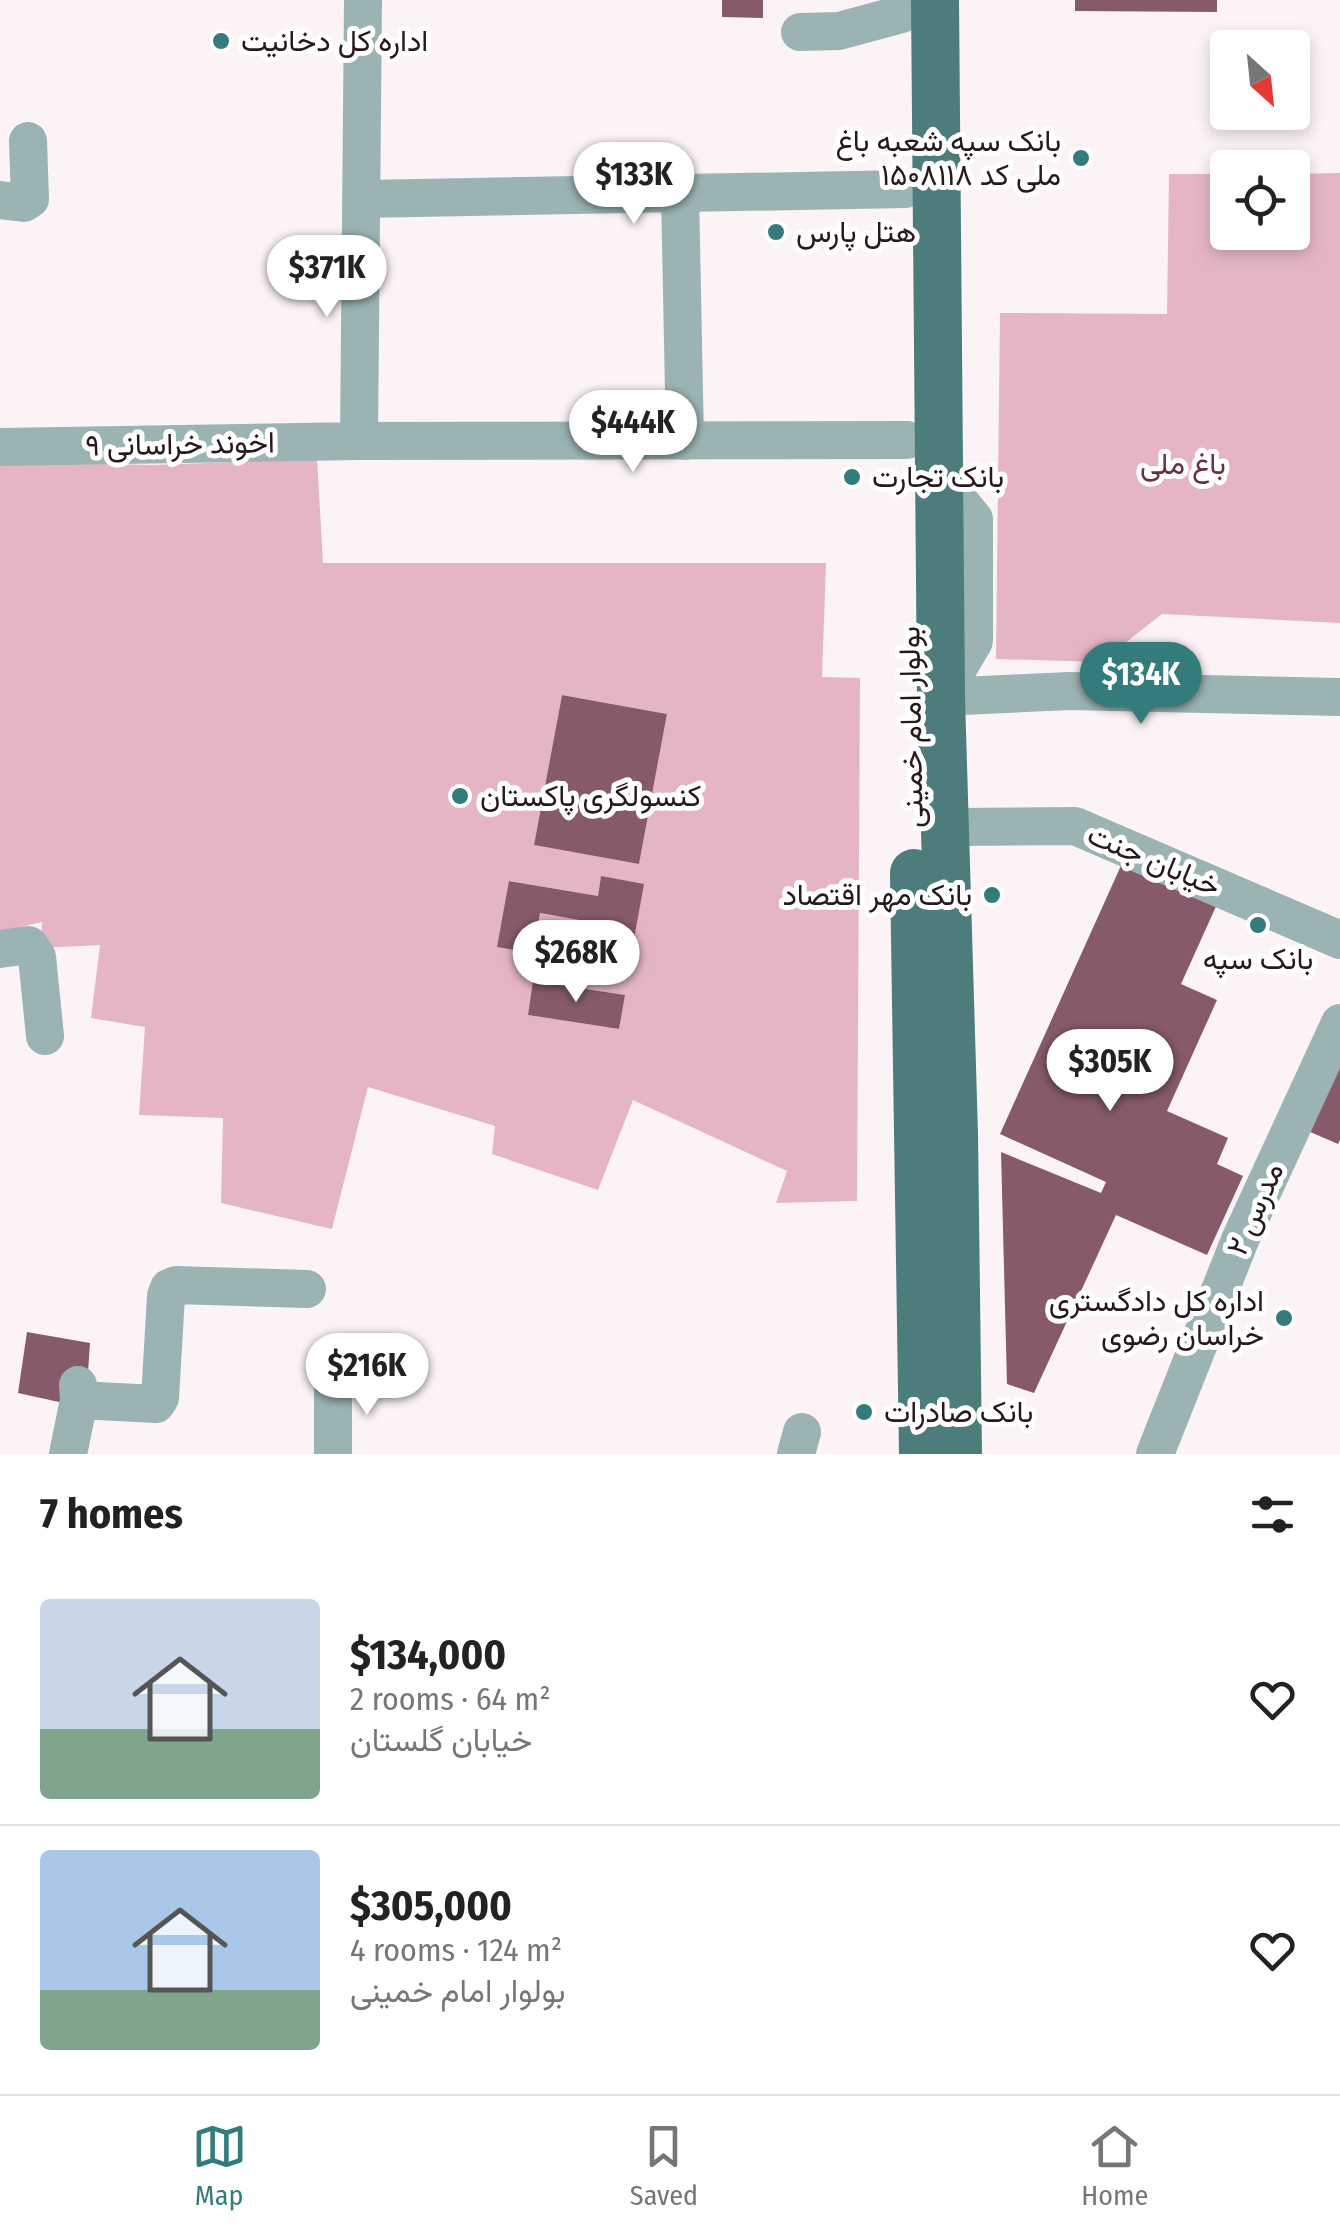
<!DOCTYPE html>
<html lang="en">
<head>
<meta charset="utf-8">
<style>
  body { margin:0; font-family:"Fira Sans Condensed",Vazirmatn,sans-serif; background:#f2f2f2; color:#222; height:100vh; display:flex; flex-direction:column; font-size:38px; white-space:nowrap }
  * { box-sizing:border-box; margin:0 }
  p { font-size:32px; color:#767676 }
  .icon { flex:none; width:55px; height:55px; fill:none; stroke:currentColor; stroke-width:2; stroke-linecap:round; stroke-linejoin:round }
  .map { position:relative; height:1454px; overflow:hidden }
  .details { display:flex; flex-direction:column; background:#fff; flex:1 }
  .details>* { flex:none }
  .needle { width:65px; rotate:153deg }
  .controls { position:absolute; left:1210px; top:30px; display:grid; gap:20px }
  .controls a { display:grid; place-items:center; width:100px; height:100px; border-radius:10px; background:#fff; box-shadow:0 5px 15px #0003; font-size:50px }
  .price { position:absolute; translate:-50% -85px; padding:0 22px; border-radius:35px; background:#fff; color:#222; font-size:32px; line-height:65px; filter:drop-shadow(0 2px 5px #0008) }
  .price::after { content:''; position:absolute; left:50%; top:60px; width:30px; height:22px; margin-left:-15px; background:inherit; clip-path:polygon(0 0,100% 0,50% 100%) }
  .price.selected { background:#337c7b; color:#fff }
  ul { padding:0; list-style:none }
  li { display:flex; align-items:center; gap:30px; height:250px; padding:0 40px }
  li+li { border-top:2px solid #e0e0e0 }
  li span { display:grid; place-items:center; flex:none; width:280px; height:200px; border-radius:10px; color:#555 }
  li>.icon { margin-inline-start:auto }
  span .icon { width:120px; height:120px; fill:#fffc; stroke-width:1 }
  li b { font-size:42px }
  h2 { display:flex; justify-content:space-between; align-items:center; height:120px; padding:0 40px; font-size:42px }
  .tab-bar { display:flex; justify-content:space-around; align-items:center; height:140px; border-top:2px solid #e0e0e0; background:#fff; font-size:28px; color:#767676 }
  .tab-bar a { display:grid; justify-items:center; gap:5px }
  .tab-bar .selected { color:#337c7b }
  .map>svg:first-child { display:block }
  .green { fill:#e5b5c6; fill-rule:evenodd }
  .building { fill:#865a6a }
  .lines { fill:none; stroke-linecap:round; stroke-linejoin:round }
  .minor { stroke:#9bb4b3; stroke-width:38 }
  .major { stroke:#4c7d7c; stroke-width:48 }
  .poi-dot { fill:#337c7b; stroke:#fff; stroke-width:4 }
  .labels { text-anchor:middle; stroke-width:10; stroke-linejoin:round; paint-order:stroke }
  .poi-label { font-size:30px; fill:#26181d; stroke:#fff; text-anchor:start }
  .street-label { font-size:30px; fill:#26181d; stroke:#fff }
  .park-label { font-size:30px; fill:#692d47; stroke:#fff }
</style>
</head>
<body>
<div class="map">
<svg width="1340" height="1454" viewBox="0 0 1340 1454">
  <rect width="100%" height="100%" fill="#fcf3f6"/>
  <path class="green" d="M1340 173V623L1162 614 1101 662 996 659 1000 313 1167 314 1169 174H1227L1228 232H1292L1293 174Z
    M317 459 323 563H826L822 677 860 678 857 1201 776 1203 787 1171 633 1100 598 1190 492 1154 495 1126 368 1087 332 1229 221 1203 223 1118 139 1115 145 1027 91 1018 100 945 41 948 42 922 0 932V461L151 465ZM562 695 667 714 639 864 534 845ZM601 877 628 972 589 965 596 923 540 913 510 881 598 896ZM534 981 624 995 619 1029 528 1015Z"/>
  <path class="building" d="M722 0H763V18L722 17Z
    M1075 0H1217V12L1075 11Z
    M562 695 667 714 639 864 534 845Z
    M1124 859 1218 902 1181 984 1217 1000 1167 1111 1228 1138 1217 1164 1243 1176 1207 1255 1116 1215 1034 1393 1007 1384 1001 1152 1101 1193 1106 1182 1000 1134Z
    M601 876 644 884 628 972 589 965 596 923 540 913 533 953 497 947 509 881 598 896Z
    M533 981 625 995 619 1029 528 1015Z
    M1340 1041V1140L1338 1144 1301 1128Z
    M27 1332 90 1343 87 1387 68 1404 18 1393Z"/>
  <g class="lines">
    <path class="minor" d="M800 32 839 31 902 14
      M680 193 685 441
      M363 199 905 189
      M0 200 24 203 30 199 28 141
      M359 441 363 0
      M0 447 359 441 907 440
      M938 475 974 519V641L941 697
      M941 697 1069 691 1340 697
      M959 827 1075 826 1340 940
      M0 949 29 945 37 957 45 1036
      M79 1400 156 1404 160 1398 166 1296 169 1288 176 1285 307 1289
      M68 1454 79 1400 78 1385
      M333 1454V1382
      M796 1454 802 1432
      M1155 1454 1240 1240 1340 1023"/>
    <path class="major" d="M935 0 941 697 954 1134 958 1454
      M914 873 923 1454"/>
  </g>
  <g class="poi-dot">
    <circle cx="221" cy="41" r="10"/>
    <circle cx="1081" cy="158" r="10"/>
    <circle cx="776" cy="232" r="10"/>
    <circle cx="852" cy="477" r="10"/>
    <circle cx="460" cy="796" r="10"/>
    <circle cx="992" cy="895" r="10"/>
    <circle cx="1258" cy="925" r="10"/>
    <circle cx="1284" cy="1318" r="10"/>
    <circle cx="864" cy="1412" r="10"/>
  </g>
  <g class="labels">
    <g class="poi-label">
      <text x="241" y="51">اداره کل دخانیت</text>
      <text x="1061" y="151" text-anchor="end">بانک سپه شعبه باغ<tspan x="1061" dy="34">ملی کد ۱۵۰۸۱۱۸</tspan></text>
      <text x="796" y="242">هتل پارس</text>
      <text x="872" y="487">بانک تجارت</text>
      <text x="480" y="806">کنسولگری پاکستان</text>
      <text x="972" y="905" text-anchor="end">بانک مهر اقتصاد</text>
      <text x="1258" y="969" text-anchor="middle">بانک سپه</text>
      <text x="1264" y="1311" text-anchor="end">اداره کل دادگستری<tspan x="1264" dy="34">خراسان رضوی</tspan></text>
      <text x="884" y="1422">بانک صادرات</text>
    </g>
    <g class="street-label">
      <text transform="translate(180 444) rotate(-1)" y="10">اخوند خراسانی ۹</text>
      <text transform="translate(911 727) rotate(-91)" y="10">بولوار امام خمینی</text>
      <text transform="translate(1154 860) rotate(23)" y="10">خیابان جنت</text>
      <text transform="translate(1255 1209) rotate(-66)" y="10">مدرس ۲</text>
    </g>
    <g class="park-label">
      <text x="1183" y="474">باغ ملی</text>
    </g>
  </g>
</svg>
<div class="controls">
<a><svg class="needle" viewBox="-14 -14 28 28"><path d="M0-13l5 13h-10z" fill="#e53935"/><path d="M0 13l5-13h-10z" fill="#767676"/></svg></a>
<a><svg class="icon" aria-label="locate" viewBox="0 0 24 24"><circle cx="12" cy="12" r="6"/><path d="M12 2v4M12 18v4M2 12h4M18 12h4"/></svg></a>
</div>
<b class="price" style="left:634px;top:227px">$133K</b>
<b class="price" style="left:327px;top:320px">$371K</b>
<b class="price" style="left:633px;top:475px">$444K</b>
<b class="price selected" style="left:1141px;top:727px">$134K</b>
<b class="price" style="left:576px;top:1005px">$268K</b>
<b class="price" style="left:1110px;top:1114px">$305K</b>
<b class="price" style="left:367px;top:1418px">$216K</b>
</div>
<section class="details">
<h2>7 homes<svg class="icon" aria-label="filters" viewBox="0 0 24 24"><path d="M4 7h16M4 17h16"/><circle cx="9" cy="7" r="2"/><circle cx="15" cy="17" r="2"/></svg></h2>
<ul>
<li><span style="background:linear-gradient(#c9d6e8 65%,#7fa58c 0)"><svg class="icon" aria-label="home" viewBox="0 0 24 24"><path d="M3 11l9-7 9 7M6 9v11h12V9"/></svg></span><div><b>$134,000</b><p>2 rooms · 64 m²</p><p>خیابان گلستان</p></div><svg class="icon" aria-label="heart" viewBox="0 0 24 24"><path d="M12 20l-8-8c-3-5 5-10 8-4 3-6 11-1 8 4z"/></svg></li>
<li><span style="background:linear-gradient(#a9c7e8 70%,#7fa58c 0)"><svg class="icon" aria-label="home" viewBox="0 0 24 24"><path d="M3 11l9-7 9 7M6 9v11h12V9"/></svg></span><div><b>$305,000</b><p>4 rooms · 124 m²</p><p>بولوار امام خمینی</p></div><svg class="icon" aria-label="heart" viewBox="0 0 24 24"><path d="M12 20l-8-8c-3-5 5-10 8-4 3-6 11-1 8 4z"/></svg></li>
</ul>
</section>
<nav class="tab-bar">
<a class="selected"><svg class="icon" aria-label="map" viewBox="0 0 24 24"><path d="M3 6l6-2 6 2 6-2v14l-6 2-6-2-6 2zM9 4v14M15 6v14"/></svg>Map</a>
<a><svg class="icon" aria-label="saved" viewBox="0 0 24 24"><path d="M7 4h10v16l-5-4-5 4z"/></svg>Saved</a>
<a><svg class="icon" aria-label="home" viewBox="0 0 24 24"><path d="M3 11l9-7 9 7M6 9v11h12V9"/></svg>Home</a>
</nav>
</body>
</html>
